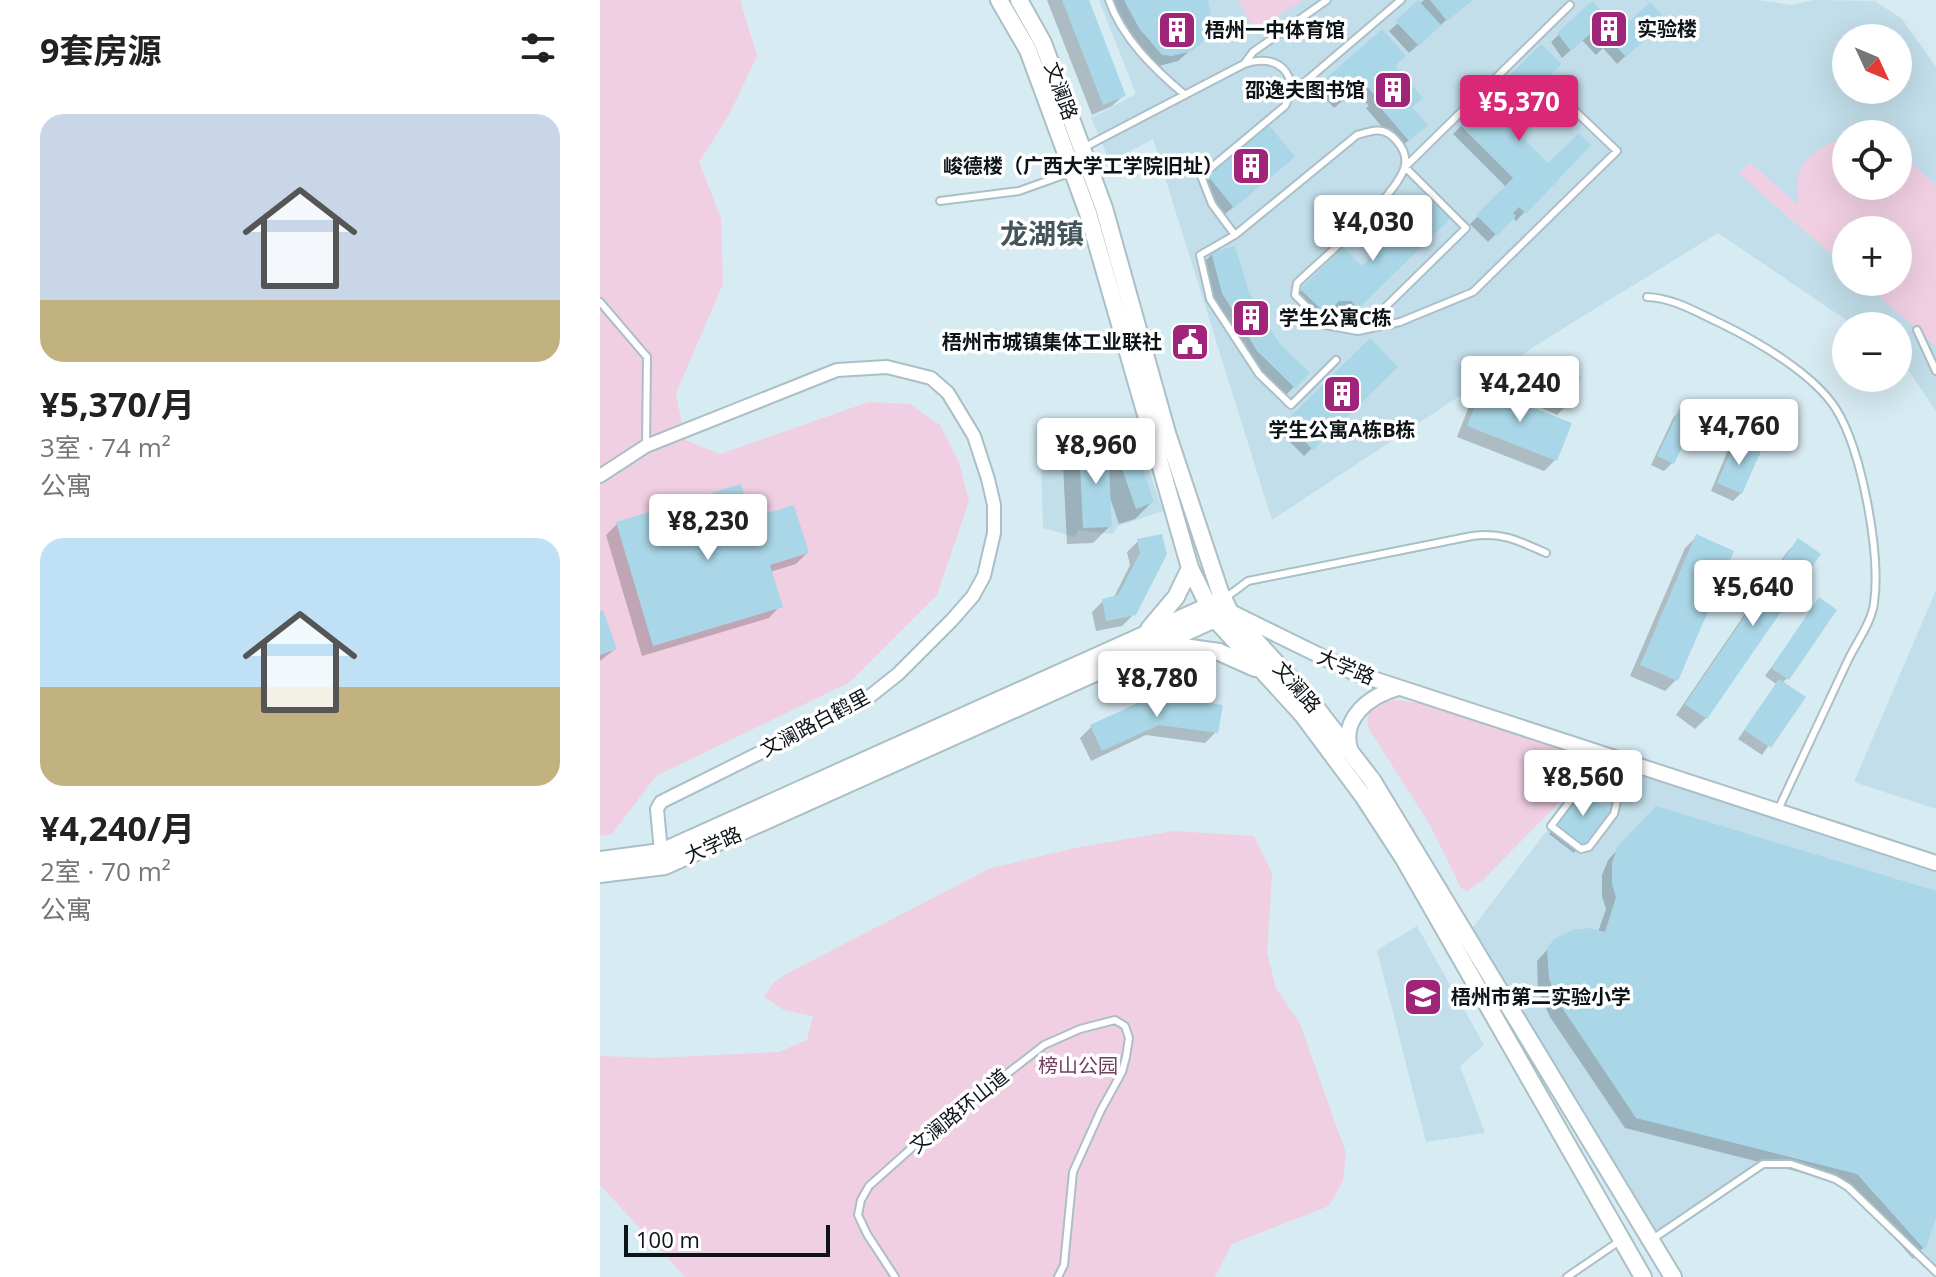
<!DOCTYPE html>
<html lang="zh">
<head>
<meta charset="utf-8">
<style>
  body { margin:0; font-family:"Open Sans","Noto Sans SC",sans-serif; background:#f2f2f2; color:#222; height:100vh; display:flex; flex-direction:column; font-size:30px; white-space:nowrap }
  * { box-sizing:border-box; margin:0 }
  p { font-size:26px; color:#767676 }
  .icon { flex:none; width:44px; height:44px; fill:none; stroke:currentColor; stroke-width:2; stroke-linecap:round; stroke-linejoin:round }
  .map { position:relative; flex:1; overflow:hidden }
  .side { display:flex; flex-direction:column; background:#fff; width:600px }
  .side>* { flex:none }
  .needle { width:52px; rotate:134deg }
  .buttons { position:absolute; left:1232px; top:24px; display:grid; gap:16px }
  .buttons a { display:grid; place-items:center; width:80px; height:80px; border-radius:50%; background:#fff; box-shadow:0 8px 32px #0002; font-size:40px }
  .scale { position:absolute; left:24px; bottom:20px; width:206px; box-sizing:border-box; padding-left:8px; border:4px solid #0d1417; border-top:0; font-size:22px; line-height:28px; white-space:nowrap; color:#0d1417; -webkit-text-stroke:6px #fff; paint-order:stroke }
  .price { position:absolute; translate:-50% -68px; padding:0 18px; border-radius:8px; background:#fff; color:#222; font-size:26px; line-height:52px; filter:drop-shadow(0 2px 4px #0008) }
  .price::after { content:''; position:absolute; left:50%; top:48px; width:24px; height:18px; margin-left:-12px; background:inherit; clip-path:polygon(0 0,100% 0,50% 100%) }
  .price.active { background:#db2777; color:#fff }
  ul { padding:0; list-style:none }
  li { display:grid; align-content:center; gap:16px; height:424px; padding:0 40px }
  li span { display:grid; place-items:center; height:248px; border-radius:24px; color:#555 }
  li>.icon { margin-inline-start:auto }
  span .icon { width:144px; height:144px; fill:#fffc; stroke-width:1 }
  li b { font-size:34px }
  h2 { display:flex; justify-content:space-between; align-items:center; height:96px; padding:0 40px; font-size:34px }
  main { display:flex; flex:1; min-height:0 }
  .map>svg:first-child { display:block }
  .built { fill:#c2deea; fill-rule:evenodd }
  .green { fill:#f0cfe2 }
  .shadow { fill:#0003 }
  .building { fill:#aad7e8 }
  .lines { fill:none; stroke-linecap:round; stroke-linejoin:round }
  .service-casing { stroke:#abbfc6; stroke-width:10 }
  .minor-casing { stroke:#abbfc6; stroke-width:16 }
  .tertiary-casing { stroke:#abbfc6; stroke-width:18 }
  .secondary-casing { stroke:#abbfc6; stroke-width:20 }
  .service { stroke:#fff; stroke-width:6 }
  .minor { stroke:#fff; stroke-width:12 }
  .tertiary { stroke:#fff; stroke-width:14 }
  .secondary { stroke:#fff; stroke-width:16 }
  .labels { text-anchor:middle; stroke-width:7; stroke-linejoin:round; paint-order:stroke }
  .poi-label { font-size:20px; font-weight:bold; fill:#0d1417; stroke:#fff; text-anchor:start }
  .street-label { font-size:20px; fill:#0d1417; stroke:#fff }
  .park-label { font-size:20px; fill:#723f5f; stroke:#fff }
  .district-label { font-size:28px; font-weight:bold; fill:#44555c; stroke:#fff }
</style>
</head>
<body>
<main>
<section class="side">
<h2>9套房源<svg class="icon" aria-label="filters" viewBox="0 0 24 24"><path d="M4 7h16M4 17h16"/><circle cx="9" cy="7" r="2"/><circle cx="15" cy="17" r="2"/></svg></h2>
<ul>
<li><span style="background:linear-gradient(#c9d6e8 75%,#c2b280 0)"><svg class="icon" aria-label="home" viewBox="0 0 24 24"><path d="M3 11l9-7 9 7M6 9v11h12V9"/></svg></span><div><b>¥5,370/月</b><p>3室 · 74 m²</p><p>公寓</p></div></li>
<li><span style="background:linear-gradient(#bfe0f5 60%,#c2b280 0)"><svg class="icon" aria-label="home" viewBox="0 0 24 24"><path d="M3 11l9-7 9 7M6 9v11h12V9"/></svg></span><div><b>¥4,240/月</b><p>2室 · 70 m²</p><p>公寓</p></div></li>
</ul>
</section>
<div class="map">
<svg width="1336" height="1277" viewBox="0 0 1336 1277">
  <rect width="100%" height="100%" fill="#d7ebf3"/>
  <path class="built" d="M499 0H1158L1192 5 1213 0 1275 1 1302 19 1336 67V411L1298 355V326H1255L1118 233 946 339 672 520 553 139 510 162 491 118 536 94ZM1246 38H1298V90H1246ZM1246 134H1298V186H1246ZM1246 230H1298V282H1246Z
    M533 425 563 511 518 526 513 534 478 530 475 537 443 528 441 459 467 461 469 442Z
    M1336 590V809L1254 782Z
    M1001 754 1336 863V1272L1248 1187 1190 1164H1163L1051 1240 867 935 991 773Z
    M817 926 884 1045 860 1066 885 1133 826 1142 777 950Z"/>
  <path class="green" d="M0 0H140L157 56 129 115 99 162 121 218 123 284 76 393 85 440 120 454 269 402 310 404 340 425 359 462 369 501 337 595 250 682 56 776 12 834 0 836Z
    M638 0H704L654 29Z
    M1241 138H1246V186H1298V151L1336 185V346L1263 282H1298V230H1246V267L1139 174 1149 162 1198 205C1198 196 1196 186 1198 178 1201 157 1224 146 1241 138Z
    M795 700 826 704 982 752 990 759V767L986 775 883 880 867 891 861 888 830 825 769 729C763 709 777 702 795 700Z
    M573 831 654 836 672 873 667 953 676 988 700 1024 746 1153 743 1181 729 1206 632 1244 615 1277H85L0 1185V1056L56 1058 179 1052 207 1040 213 1016 184 1010 164 997 174 982 188 973 391 868 480 847Z"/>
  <path class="shadow" d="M447 0H487L524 95 512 106 492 115Z
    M511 0H606L600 42 578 61 559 66H551L529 39Z
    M824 0H869L809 53 789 31Z
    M991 4 1014 28 1064 20 1017 64 1003 48 996 55 982 40 962 58 951 42Z
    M782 32 817 133 800 148 766 108 769 106 755 90 734 108 717 89Z
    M941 47 903 120 948 166 988 145 916 221 913 217 888 242 870 224 907 188 853 134Z
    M669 128 684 164 625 214 601 186Z
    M848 218 749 316 742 309 729 308 716 321 694 298 743 250 762 269Z
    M612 254 647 293 677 344 707 373 686 395 649 359 614 301 604 262Z
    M770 341 795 366 704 456 679 431Z
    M942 361 965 407 957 415 920 398 934 369Z
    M883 390 955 460 944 471 857 437 871 401Z
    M1081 410 1072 463 1064 471 1051 465 1073 418Z
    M512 439 552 502 535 519 519 524 510 498V526L493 543 467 544 463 465 480 448 504 447Z
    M1136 442 1141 493 1133 501 1111 491 1128 450Z
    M150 520 207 553 196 564 170 572 180 606 169 618 42 656 6 535 17 524Z
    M561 536 534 614 522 626 496 631 492 612 503 601 513 599 530 565 527 552 538 541Z
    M1096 537 1076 680 1065 691 1030 676 1085 548Z
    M1198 541 1106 718 1095 729 1076 715 1187 552Z
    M1219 600 1187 678 1182 683 1203 697 1162 755 1138 739 1176 684 1165 676Z
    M0 613 15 649 0 661Z
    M555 697 616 732 605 743 546 735 491 761 480 738 491 727Z
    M974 801 1007 812 974 853 949 834Z
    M1045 820 1336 893V1212L1323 1248 1313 1259 1246 1184 1025 1128 950 1017 938 991 937 961 956 940 998 932 1006 909 1002 896V875L1008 860Z"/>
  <path class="building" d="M462 0H489L526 96 503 105Z
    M524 0H608L614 32 592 51 572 56 562 55 539 28Z
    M818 0 841 25 819 46 795 21Z
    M830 0H873L847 21Z
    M992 1 1015 26 1025 25 1050 2 1067 20 1026 57 1012 42 1005 48 991 33 971 51 957 33Z
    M782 29 806 56 795 66 823 98 812 107 828 125 809 141 773 99 776 97 764 83 743 102 724 80Z
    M941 44 962 64 905 120 948 163 979 133 991 145 926 214 919 207 913 213 916 216 897 236 876 215 913 178 860 125Z
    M669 125 695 157 634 208 608 176Z
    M831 198 851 218 758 309 751 301H739L726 314 700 289 743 247 762 266Z
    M635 246 649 292 679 343 710 373 695 388 657 351 622 293 611 252Z
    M770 338 798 367 713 450 686 421Z
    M941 359 981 377 967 408 927 390Z
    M882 388 972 423 957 461 867 426Z
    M1080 408 1097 416 1074 464 1057 456Z
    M530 430 554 502 536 509 511 437Z
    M1136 440 1161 451 1142 494 1117 483Z
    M508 445 512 527 483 528 479 446Z
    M141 484 151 518 194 505 209 553 170 565 183 607 53 646 16 522Z
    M562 534 567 554 536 615 506 621 502 599 518 595 540 553 537 539Z
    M1096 534 1134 551 1078 681 1040 665Z
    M1198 538 1221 554 1107 719 1085 704Z
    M1219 597 1237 610 1189 680 1171 668Z
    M3 610 17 649 0 655V611Z
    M1179 679 1206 697 1171 748 1144 730Z
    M555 695 623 705 618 733 559 725 502 751 490 725Z
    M982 790 1010 812 983 846 956 825Z
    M1056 806 1336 891V1218L1325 1250 1257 1174 1036 1118 961 1006 949 979 947 948 954 939 972 930 988 928 1005 932 1016 897 1012 884V863L1018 846Z"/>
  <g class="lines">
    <defs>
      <path id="service" d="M509 0C522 38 554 69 585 95
        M644 64 653 52 727 0
        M692 93 801 0
        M485 147 644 64C676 52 702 74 685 106L601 176 612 204 635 235
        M340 201 419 191 472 172
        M1047 297C1074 298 1096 312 1120 323 1157 341 1214 374 1236 409 1262 451 1281 554 1274 603 1272 621 1257 642 1249 658 1225 709 1201 760 1177 812
        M0 302 47 357 46 446
        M764 328 866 228 805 167 970 5
        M1317 330 1336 371
        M736 360 691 405 659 374 610 299 600 255 635 235 757 135C773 130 784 126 796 140 803 148 808 158 804 169 792 201 724 257 697 283L695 295 725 325 758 331 800 322 873 292 1017 151 973 109
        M624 599 648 581 872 536C903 532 919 541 946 553
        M1001 754 991 773 951 826 981 849 989 847 1014 814 1026 763
        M1054 1238 1163 1164H1191L1235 1179 1248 1187 1336 1272
        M295 1277 267 1234 258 1215 261 1200 269 1186 315 1145 444 1045 480 1029 515 1020 525 1026 529 1038 526 1057 522 1072 501 1110 473 1172 464 1265 458 1277
        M967 1277 1021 1240"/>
      <path id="minor" d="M0 476 46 446 237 370 287 367 331 378 348 393 374 436 388 479 394 505V533L384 576 373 596 352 620 298 674 264 701 61 802 57 809 61 852"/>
      <path id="tertiary" d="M633 613 755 673 1336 863
        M751 752C739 719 769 696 798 688"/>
      <path id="secondary" d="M399 0 428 50 488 213 590 568 615 619 702 714 763 796 804 859 1043 1277
        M419 0 443 43 504 208 567 433 620 592 630 612 714 705 772 780 1073 1277
        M549 629 576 597 590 568
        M562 644 619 652 655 668
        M0 860 61 852 615 603
        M0 874 65 866 622 616"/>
    </defs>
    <use href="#service" class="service-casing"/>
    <use href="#minor" class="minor-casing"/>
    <use href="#tertiary" class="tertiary-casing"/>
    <use href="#secondary" class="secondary-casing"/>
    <use href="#service" class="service"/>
    <use href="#minor" class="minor"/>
    <use href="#tertiary" class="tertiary"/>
    <use href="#secondary" class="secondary"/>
  </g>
  <defs>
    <symbol id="building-square" viewBox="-11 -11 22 22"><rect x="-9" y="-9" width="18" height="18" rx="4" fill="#9f247a" stroke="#fff"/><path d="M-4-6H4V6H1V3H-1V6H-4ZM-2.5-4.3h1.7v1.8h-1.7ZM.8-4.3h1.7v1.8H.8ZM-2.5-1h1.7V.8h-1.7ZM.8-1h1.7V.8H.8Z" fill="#fff"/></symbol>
    <symbol id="civic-square" viewBox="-11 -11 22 22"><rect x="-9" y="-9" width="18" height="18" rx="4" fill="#9f247a" stroke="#fff"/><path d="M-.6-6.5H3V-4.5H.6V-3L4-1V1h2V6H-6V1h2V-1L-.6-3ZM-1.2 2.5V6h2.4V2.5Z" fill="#fff"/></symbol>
    <symbol id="school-square" viewBox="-11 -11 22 22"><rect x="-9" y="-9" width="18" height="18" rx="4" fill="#9f247a" stroke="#fff"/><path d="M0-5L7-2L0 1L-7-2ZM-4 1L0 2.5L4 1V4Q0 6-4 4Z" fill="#fff"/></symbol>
  </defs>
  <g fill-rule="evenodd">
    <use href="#building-square" x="987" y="7" width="44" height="44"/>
    <use href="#building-square" x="555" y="8" width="44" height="44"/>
    <use href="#building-square" x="771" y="68" width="44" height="44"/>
    <use href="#building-square" x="629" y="144" width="44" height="44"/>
    <use href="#building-square" x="629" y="296" width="44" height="44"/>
    <use href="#civic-square" x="568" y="320" width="44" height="44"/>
    <use href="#building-square" x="720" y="372" width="44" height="44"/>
    <use href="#school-square" x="801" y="975" width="44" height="44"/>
  </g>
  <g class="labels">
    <g class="poi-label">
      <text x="1037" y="36">实验楼</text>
      <text x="605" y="37">梧州一中体育馆</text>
      <text x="765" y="97" text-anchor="end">邵逸夫图书馆</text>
      <text x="623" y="173" text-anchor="end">峻德楼（广西大学工学院旧址）</text>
      <text x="679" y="325">学生公寓C栋</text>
      <text x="562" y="349" text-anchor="end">梧州市城镇集体工业联社</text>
      <text x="742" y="437" text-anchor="middle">学生公寓A栋B栋</text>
      <text x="851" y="1004">梧州市第二实验小学</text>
    </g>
    <g class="street-label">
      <text transform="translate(461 91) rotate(70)" y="7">文澜路</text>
      <text transform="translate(746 667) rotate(23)" y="7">大学路</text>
      <text transform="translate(697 687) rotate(49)" y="7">文澜路</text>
      <text transform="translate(215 723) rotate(-28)" y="7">文澜路白鹤里</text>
      <text transform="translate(113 845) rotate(-24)" y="7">大学路</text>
      <text transform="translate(359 1111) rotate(-39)" y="7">文澜路环山道</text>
    </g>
    <g class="park-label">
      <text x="478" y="1073">榜山公园</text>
    </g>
    <g class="district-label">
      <text x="442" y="244">龙湖镇</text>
    </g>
  </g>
</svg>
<div class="buttons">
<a><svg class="needle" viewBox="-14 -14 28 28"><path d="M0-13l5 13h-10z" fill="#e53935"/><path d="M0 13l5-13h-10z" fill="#767676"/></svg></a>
<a><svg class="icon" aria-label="locate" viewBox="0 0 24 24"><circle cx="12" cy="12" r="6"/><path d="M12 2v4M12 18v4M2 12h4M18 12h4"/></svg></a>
<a>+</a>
<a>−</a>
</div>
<div class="scale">100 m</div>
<b class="price active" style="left:919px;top:143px">¥5,370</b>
<b class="price" style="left:773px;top:263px">¥4,030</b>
<b class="price" style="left:920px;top:424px">¥4,240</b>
<b class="price" style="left:1139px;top:467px">¥4,760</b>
<b class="price" style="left:496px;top:486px">¥8,960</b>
<b class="price" style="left:108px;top:562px">¥8,230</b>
<b class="price" style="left:1153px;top:628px">¥5,640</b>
<b class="price" style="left:557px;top:719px">¥8,780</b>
<b class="price" style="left:983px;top:818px">¥8,560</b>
</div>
</main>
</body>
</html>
